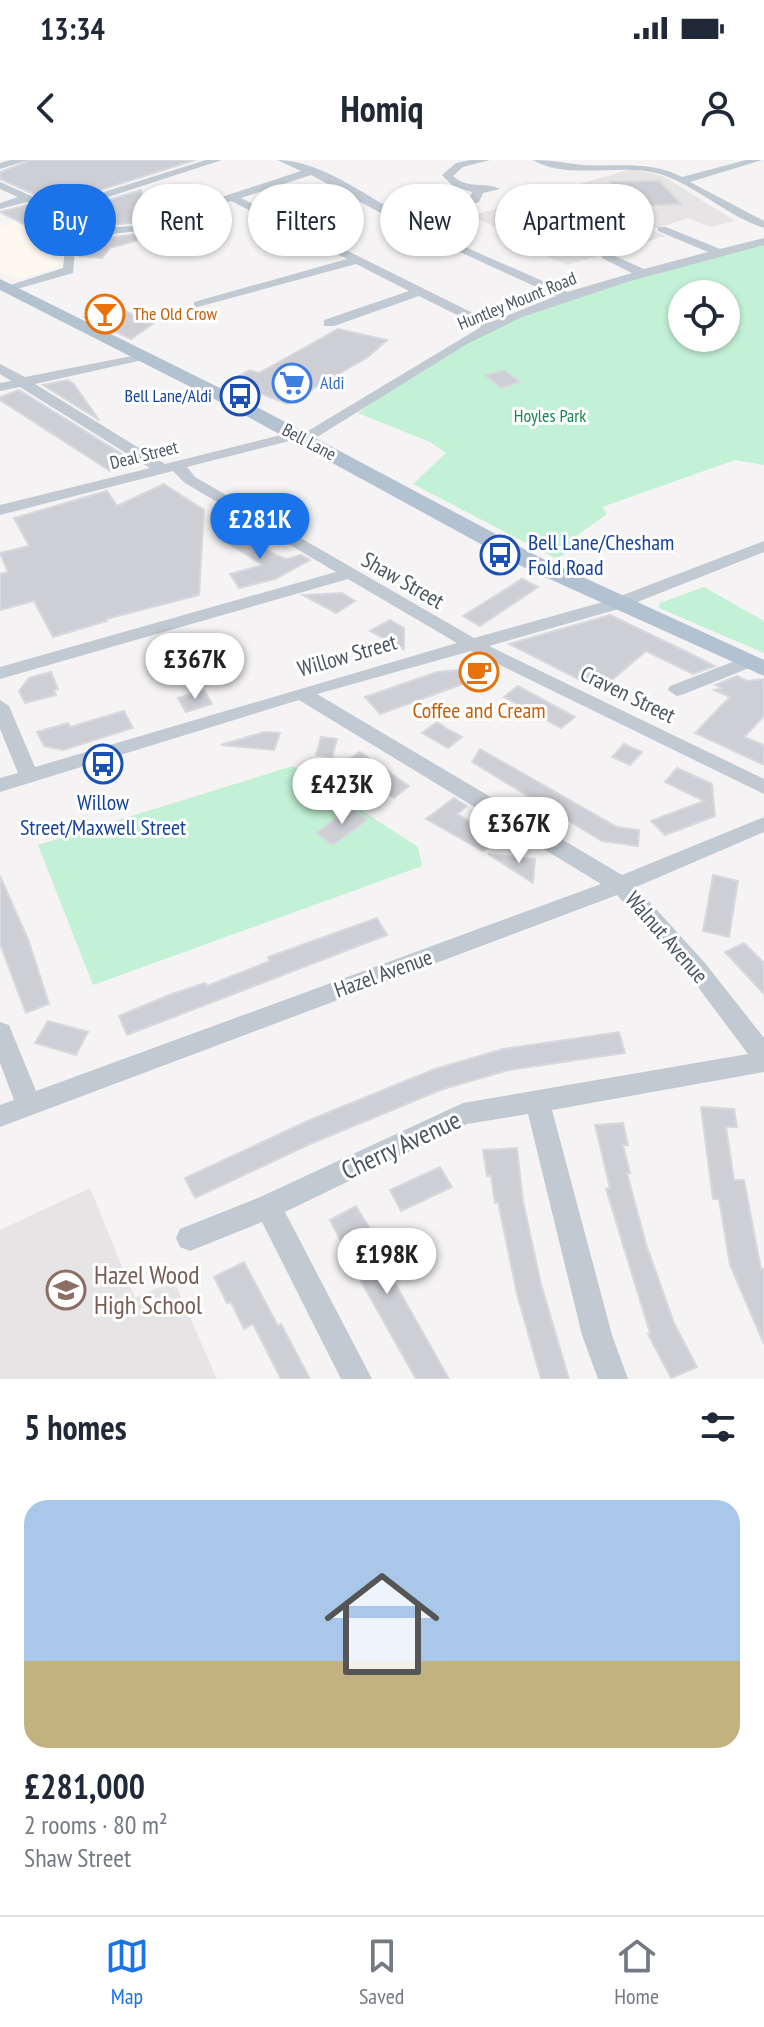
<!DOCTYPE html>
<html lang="en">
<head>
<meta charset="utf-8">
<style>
  body { margin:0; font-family:"PT Sans Narrow",sans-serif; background:#f2f2f3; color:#1f2937; height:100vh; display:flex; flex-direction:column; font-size:30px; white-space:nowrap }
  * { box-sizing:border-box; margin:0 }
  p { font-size:26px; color:#747a83 }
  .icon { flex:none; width:44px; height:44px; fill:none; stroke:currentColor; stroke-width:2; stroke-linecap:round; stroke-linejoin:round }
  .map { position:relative; height:1219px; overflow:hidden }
  .sheet { display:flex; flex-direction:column; background:#fff; flex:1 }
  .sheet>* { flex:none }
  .hud { position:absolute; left:24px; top:24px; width:716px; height:72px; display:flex; gap:16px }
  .tools { position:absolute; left:668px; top:120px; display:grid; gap:16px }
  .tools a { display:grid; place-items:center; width:72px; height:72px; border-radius:50%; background:#fff; box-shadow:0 2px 6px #0004; font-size:40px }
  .price { position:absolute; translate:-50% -68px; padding:0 18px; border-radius:28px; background:#fff; color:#222; font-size:26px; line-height:52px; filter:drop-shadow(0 2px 4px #0008) }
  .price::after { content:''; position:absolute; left:50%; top:48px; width:24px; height:18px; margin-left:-12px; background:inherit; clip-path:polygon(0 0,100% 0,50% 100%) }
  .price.current { background:#1a73e8; color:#fff }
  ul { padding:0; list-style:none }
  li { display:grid; align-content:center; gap:16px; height:424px; padding:0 24px }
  li span { display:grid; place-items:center; height:248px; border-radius:24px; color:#555 }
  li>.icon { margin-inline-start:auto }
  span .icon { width:144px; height:144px; fill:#fffc; stroke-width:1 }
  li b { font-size:34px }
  h2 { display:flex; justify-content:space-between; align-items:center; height:96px; padding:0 24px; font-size:34px }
  .pill { padding:0 28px; border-radius:36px; background:#fff; box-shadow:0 2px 6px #0004; font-size:28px; line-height:72px }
  .pill.current { background:#1a73e8; color:#fff }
  .status { display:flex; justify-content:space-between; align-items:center; height:56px; padding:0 40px; background:#fff; direction:ltr }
  .status svg { height:22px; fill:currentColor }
  header { display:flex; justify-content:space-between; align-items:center; height:104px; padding:0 24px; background:#fff; font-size:36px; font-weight:800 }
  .tab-bar { display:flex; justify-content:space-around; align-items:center; height:112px; border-top:2px solid #e0e1e3; background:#fff; font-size:22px; color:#747a83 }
  .tab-bar a { display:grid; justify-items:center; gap:4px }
  .tab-bar .current { color:#1a73e8 }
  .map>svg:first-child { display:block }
  .commercial { fill:#fdf9ef }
  .education { fill:#e6e4e5 }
  .green { fill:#c3f1d5; fill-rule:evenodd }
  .building { fill:#cdcfd5; stroke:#d7d9de; stroke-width:2 }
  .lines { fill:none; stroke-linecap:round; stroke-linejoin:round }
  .minor { fill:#c1cad2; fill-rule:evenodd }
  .major { fill:#b3c2d1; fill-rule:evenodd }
  .labels { text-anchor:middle; stroke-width:6; stroke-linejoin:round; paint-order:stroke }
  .far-street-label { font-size:18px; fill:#4a5661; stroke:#fff }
  .far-food-label { font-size:18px; fill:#c56008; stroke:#fff; text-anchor:start }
  .far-shop-label { font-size:18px; fill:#366cbe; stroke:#fff; text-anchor:start }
  .far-transit-label { font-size:18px; fill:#164399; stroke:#fff; text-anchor:end }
  .far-park-label { font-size:18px; fill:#17864f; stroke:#fff }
  .transit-label { font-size:22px; fill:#164399; stroke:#fff; text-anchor:start }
  .street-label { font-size:22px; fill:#4a5661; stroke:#fff }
  .food-label { font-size:22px; fill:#c56008; stroke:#fff }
  .near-street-label { font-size:26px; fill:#4a5661; stroke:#fff }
  .near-education-label { font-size:26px; fill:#785e54; stroke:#fff; text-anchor:start }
</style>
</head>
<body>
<div class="status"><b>13:34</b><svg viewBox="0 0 49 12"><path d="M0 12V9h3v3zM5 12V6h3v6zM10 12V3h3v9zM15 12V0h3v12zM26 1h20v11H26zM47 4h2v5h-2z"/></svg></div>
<header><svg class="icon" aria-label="back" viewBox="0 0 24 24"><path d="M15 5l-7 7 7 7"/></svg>Homiq<svg class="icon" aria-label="person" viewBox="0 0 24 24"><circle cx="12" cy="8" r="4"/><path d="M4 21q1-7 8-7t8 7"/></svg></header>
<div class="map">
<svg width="764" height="1219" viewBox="0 0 764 1219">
  <rect width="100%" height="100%" fill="#f5f3f3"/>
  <path class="commercial" d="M45 52 85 74 50 96 61 103 58 107 17 120 0 111V66Z"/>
  <path class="education" d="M631 9 663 16 735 61 711 67 688 58 652 70 666 76 567 105 496 75 504 71 471 56Z
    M90 1028 135 1138 174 1121 217 1219H0V1070Z"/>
  <path class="green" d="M764 80V305L735 300 602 347 607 354 576 376 582 380 557 399 413 324 446 293 430 282 358 253C389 231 419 204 452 186 547 133 661 111 764 80ZM682 134H726V178H682Z
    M704 427 764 461V493L659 448 660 443Z
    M293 606 418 687 422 706 93 825 38 685Z"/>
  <path class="building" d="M31 0H195L56 44 0 19V12Z
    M659 21 681 44 628 46 611 22Z
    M141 30 147 50 168 44 176 49 132 63 103 65 73 51Z
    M27 45 85 72 77 77 63 70 45 75 0 52Z
    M188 58 214 76 169 90 146 78 110 88 102 98 80 96 104 78 139 74Z
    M110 146 117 148 154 163 131 179 84 157Z
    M338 169 387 180 368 197 287 244 229 221 250 210 259 213Z
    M504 210 520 222 501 228 485 215Z
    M67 220 73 223 99 260 43 225Z
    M19 230 125 296 132 306 110 311 0 240V237Z
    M164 324 204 350 199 435 106 459 107 461 53 477 34 441 0 450V414L8 412 0 393 29 386 14 358 107 331 117 346Z
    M236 370 276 395 286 399 301 395 310 400 275 419 239 428 230 414 263 405 220 378Z
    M522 419 538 427 480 466 463 456Z
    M342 433 355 441 336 453 303 435Z
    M610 455 687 492 715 506 693 514 646 491 600 530 509 484Z
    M390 460 404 468V489L370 471Z
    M492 507 493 513 380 554 365 537 437 512Z
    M51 512 58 529 54 530 56 535 25 543 19 531 29 518Z
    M737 516 747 521 764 519V556L744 577 764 585V605L695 573 730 537 714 530 722 528 715 525Z
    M518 526 551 544 575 557 561 568 504 537Z
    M204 530 212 544 186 552 178 538Z
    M124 551 133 568 63 590 44 586 37 572 68 563 70 567Z
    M437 562 449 570 462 577 448 588 422 573Z
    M264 572 280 573 274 590 221 585Z
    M321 577 337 579 332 597 316 595Z
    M624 584 642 592 630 605 612 597Z
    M480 589 617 667 639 670 638 686 602 681 472 602Z
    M360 592 409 626 394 638 343 603Z
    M677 608 712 624 715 656 665 675 651 661 704 641 665 622Z
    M454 638 467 646 457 654 499 679 483 691 426 659Z
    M350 648 367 660 333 685 316 673Z
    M488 694 535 699 533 723Z
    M713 715 738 721 729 777 703 771Z
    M0 716 28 779 49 844 26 853 0 784Z
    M377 758 387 775 127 875 119 856 169 835 205 823 207 826 270 801 268 797Z
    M744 783 764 803V834L725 792Z
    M48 861 88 872 76 895 35 883Z
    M619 872 625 893 509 910 443 929 310 984 195 1038 185 1018 312 959 435 909 503 889Z
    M701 947 734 949 737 967H726L734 1020H744L761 1109H764V1184L730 1105 719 1039H713Z
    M623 963 628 985H623L630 1013H627L646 1084 674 1163 697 1207 671 1218 648 1174 650 1173 606 1029 610 1028 595 965Z
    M517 988 523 1041 541 1124 569 1219H541L517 1134 498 1042 495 1043 491 1016H487L483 990Z
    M440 1007 452 1027 401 1051 390 1030Z
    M356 1046 372 1072 368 1074 383 1102 449 1219H416L362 1123 330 1060Z
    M244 1102 278 1166 281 1164 310 1219H281L253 1164 244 1169 231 1142 227 1143 214 1117Z"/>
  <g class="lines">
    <path class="minor" d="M11 0H28L0 9V3Z
      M206 0H222L65 51 102 68 133 66 301 11 277 0C324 0 379 45 421 66 469 90 519 110 567 132L632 113 602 98V94H610L644 109 708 92 658 71V67H666L720 89 764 78V85L627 122 522 157 467 184 309 282 297 279 187 307 195 317 474 478 610 440 764 381V392L622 448 489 486 764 619V634L471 491 317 534 622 715 764 657V672L636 727 705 803 764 878V912L552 950 612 1175 628 1219H598L582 1175 528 954 467 964 285 1052 372 1219H341L262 1062 190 1091 180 1087 176 1078 180 1069 258 1038 463 943 748 894 689 815 617 735 0 967V945L14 940 0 903V862L9 865 36 931 601 724 299 540 0 632V618L18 613 0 569V540L9 546 35 607 457 483 348 419 0 519V507L336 412 185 323 173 311 0 355V345L150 308 20 227 0 231V223L11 221 0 214V204L25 217 147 193V199L35 224 165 304 297 271 303 274 481 167 419 136 334 166H324V160L409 131 356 104 194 148V142L347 99 231 41 138 71 103 75 75 91 73 113 10 131 4 127 63 108 65 88 91 72 27 42 0 49V43L18 37 0 29V22L56 47ZM311 15 412 70 556 136 491 162 241 38Z
      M470 0H490L463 7 453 16C468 30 485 21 500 29L483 33 479 42 449 51V47L470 38 472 32 453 26 442 15 456 3Z
      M533 0C550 0 566 3 583 5 619 7 649 0 682 17L746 0H762L690 22 764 61V68C727 56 697 26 660 14 621 2 567 21 533 0Z
      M748 496 757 502 754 506 684 534 677 536 668 530 670 526Z"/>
    <path class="major" d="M0 119 238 237 539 397 764 500V516L523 407 226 245 0 130Z"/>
  </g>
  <defs>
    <symbol id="bar-ring" viewBox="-11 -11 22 22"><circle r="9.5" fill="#fff" stroke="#e8710a" stroke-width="1.5"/><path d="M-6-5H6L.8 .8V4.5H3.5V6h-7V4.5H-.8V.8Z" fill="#e8710a"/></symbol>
    <symbol id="supermarket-ring" viewBox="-11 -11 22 22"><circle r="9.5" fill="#fff" stroke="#3f7fe0" stroke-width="1.5"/><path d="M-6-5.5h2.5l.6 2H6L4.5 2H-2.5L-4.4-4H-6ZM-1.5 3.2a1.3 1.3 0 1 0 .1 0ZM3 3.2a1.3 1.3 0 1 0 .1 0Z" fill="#3f7fe0"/></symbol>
    <symbol id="bus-ring" viewBox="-11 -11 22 22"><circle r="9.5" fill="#fff" stroke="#1a4fb4" stroke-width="1.5"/><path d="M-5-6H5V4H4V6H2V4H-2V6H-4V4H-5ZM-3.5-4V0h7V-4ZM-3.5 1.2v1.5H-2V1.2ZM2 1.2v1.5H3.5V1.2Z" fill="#1a4fb4"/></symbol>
    <symbol id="cafe-ring" viewBox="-11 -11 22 22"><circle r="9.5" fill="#fff" stroke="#e8710a" stroke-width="1.5"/><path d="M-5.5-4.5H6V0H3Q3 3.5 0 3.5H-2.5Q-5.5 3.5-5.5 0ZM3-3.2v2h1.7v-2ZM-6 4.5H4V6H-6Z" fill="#e8710a"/></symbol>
    <symbol id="school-ring" viewBox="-11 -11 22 22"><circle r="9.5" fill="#fff" stroke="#8d6e63" stroke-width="1.5"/><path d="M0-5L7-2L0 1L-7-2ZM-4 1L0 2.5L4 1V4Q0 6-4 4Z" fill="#8d6e63"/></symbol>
  </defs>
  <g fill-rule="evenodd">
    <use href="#bar-ring" x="83" y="132" width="44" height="44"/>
    <use href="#supermarket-ring" x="270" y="201" width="44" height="44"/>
    <use href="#bus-ring" x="218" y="214" width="44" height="44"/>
    <use href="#bus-ring" x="478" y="373" width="44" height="44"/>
    <use href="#cafe-ring" x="457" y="490" width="44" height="44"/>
    <use href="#bus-ring" x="81" y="582" width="44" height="44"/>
    <use href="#school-ring" x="44" y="1108" width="44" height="44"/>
  </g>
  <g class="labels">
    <g class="far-street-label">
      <text transform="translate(517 141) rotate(-22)" y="6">Huntley Mount Road</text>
      <text transform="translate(309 282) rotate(28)" y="6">Bell Lane</text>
      <text transform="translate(144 295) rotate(-14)" y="6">Deal Street</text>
    </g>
    <g class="far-food-label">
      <text x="133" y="160">The Old Crow</text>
    </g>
    <g class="far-shop-label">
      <text x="320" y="229">Aldi</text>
    </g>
    <g class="far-transit-label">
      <text x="212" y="242">Bell Lane/Aldi</text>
    </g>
    <g class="far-park-label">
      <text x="550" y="262">Hoyles Park</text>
    </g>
    <g class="transit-label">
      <text x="528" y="390">Bell Lane/Chesham<tspan x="528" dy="25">Fold Road</tspan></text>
      <text x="103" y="650" text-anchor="middle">Willow<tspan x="103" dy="25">Street/Maxwell Street</tspan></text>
    </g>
    <g class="street-label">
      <text transform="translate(403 420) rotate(30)" y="8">Shaw Street</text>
      <text transform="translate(347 495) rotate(-16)" y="8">Willow Street</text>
      <text transform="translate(628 534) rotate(26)" y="8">Craven Street</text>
      <text transform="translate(667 777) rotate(49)" y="8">Walnut Avenue</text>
      <text transform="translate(383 813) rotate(-20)" y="8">Hazel Avenue</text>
    </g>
    <g class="food-label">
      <text x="479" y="558">Coffee and Cream</text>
    </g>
    <g class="near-street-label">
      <text transform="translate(401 985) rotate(-25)" y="9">Cherry Avenue</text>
    </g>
    <g class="near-education-label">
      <text x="94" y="1124">Hazel Wood<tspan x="94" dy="30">High School</tspan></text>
    </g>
  </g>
</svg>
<div class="tools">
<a><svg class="icon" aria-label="locate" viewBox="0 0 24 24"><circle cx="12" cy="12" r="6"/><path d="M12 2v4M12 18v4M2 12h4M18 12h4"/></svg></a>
</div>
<b class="price current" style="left:260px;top:401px">£281K</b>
<b class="price" style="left:195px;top:541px">£367K</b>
<b class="price" style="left:342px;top:666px">£423K</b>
<b class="price" style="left:519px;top:705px">£367K</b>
<b class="price" style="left:387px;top:1136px">£198K</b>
<div class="hud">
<a class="pill current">Buy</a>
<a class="pill">Rent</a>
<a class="pill">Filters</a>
<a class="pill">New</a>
<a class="pill">Apartment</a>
</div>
</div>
<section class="sheet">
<h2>5 homes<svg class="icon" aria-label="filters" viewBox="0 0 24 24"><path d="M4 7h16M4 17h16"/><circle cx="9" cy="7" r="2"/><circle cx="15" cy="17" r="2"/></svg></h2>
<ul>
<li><span style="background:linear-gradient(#a9c7e8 65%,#c2b280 0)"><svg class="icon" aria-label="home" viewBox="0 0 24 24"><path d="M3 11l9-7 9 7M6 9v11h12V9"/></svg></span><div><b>£281,000</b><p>2 rooms · 80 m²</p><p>Shaw Street</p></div></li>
</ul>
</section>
<nav class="tab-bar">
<a class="current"><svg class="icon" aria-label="map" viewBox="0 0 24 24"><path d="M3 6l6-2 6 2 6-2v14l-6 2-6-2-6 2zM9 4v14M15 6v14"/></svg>Map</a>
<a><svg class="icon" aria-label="saved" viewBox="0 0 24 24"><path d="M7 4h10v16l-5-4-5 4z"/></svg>Saved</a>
<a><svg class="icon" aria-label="home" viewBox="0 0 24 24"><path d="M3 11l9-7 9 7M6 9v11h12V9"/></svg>Home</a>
</nav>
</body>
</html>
